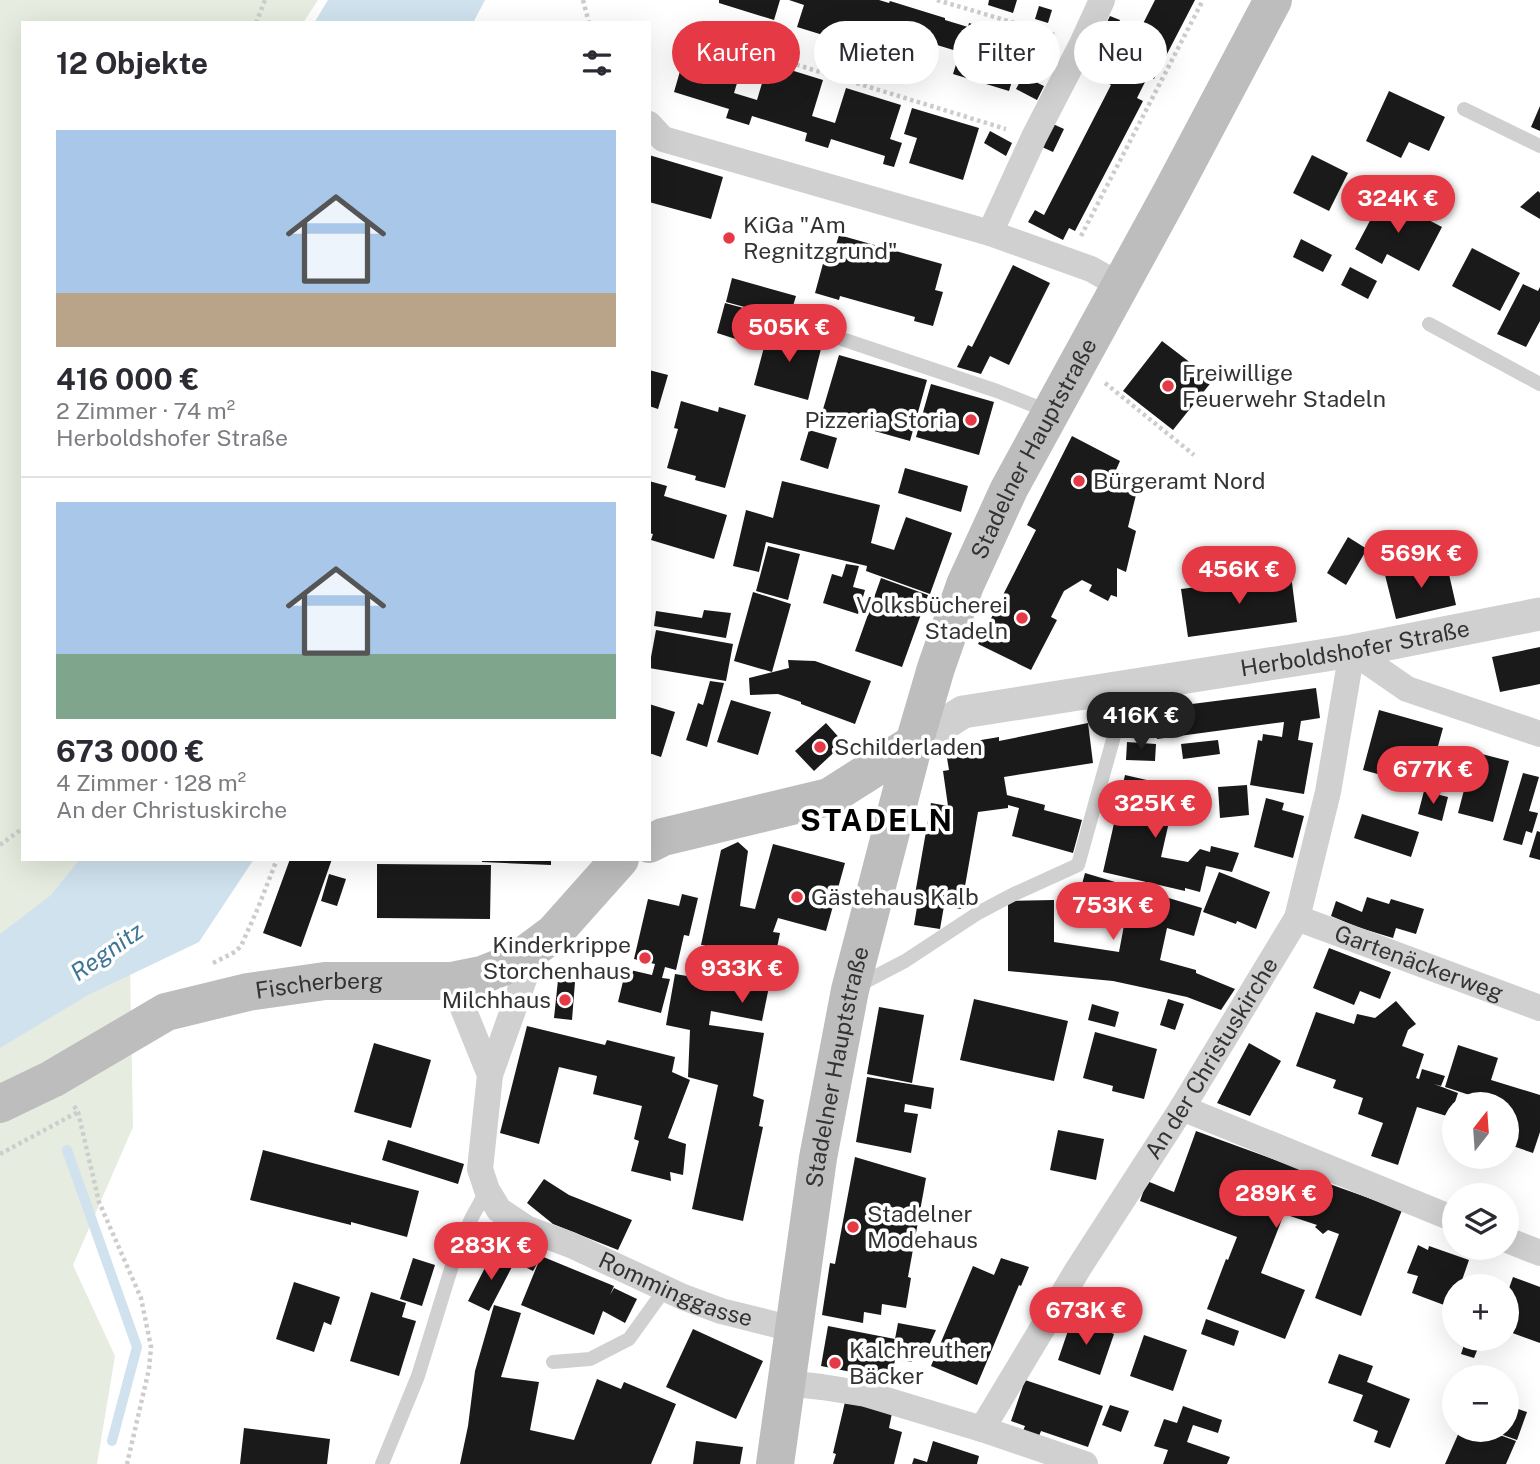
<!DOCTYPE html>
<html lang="de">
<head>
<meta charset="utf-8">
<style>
  body { margin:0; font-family:"Public Sans",sans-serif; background:#f2f2f3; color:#2b2b33; height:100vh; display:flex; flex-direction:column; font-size:26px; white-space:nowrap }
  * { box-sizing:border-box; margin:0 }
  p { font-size:23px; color:#7c7c81 }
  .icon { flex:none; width:38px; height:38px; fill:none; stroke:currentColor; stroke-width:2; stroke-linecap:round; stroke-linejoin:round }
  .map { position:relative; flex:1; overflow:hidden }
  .details { position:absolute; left:21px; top:21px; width:630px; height:840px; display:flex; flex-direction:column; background:#fff; border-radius:0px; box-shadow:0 7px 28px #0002 }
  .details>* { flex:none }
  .top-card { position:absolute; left:672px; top:21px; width:665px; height:63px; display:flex; gap:14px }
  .needle { width:46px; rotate:17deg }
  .tools { position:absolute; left:1442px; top:1092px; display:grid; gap:14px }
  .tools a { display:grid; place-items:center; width:77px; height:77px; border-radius:50%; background:#fff; box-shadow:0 7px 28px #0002; font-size:35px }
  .price { position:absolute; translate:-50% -60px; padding:0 16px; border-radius:24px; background:#e63946; color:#fff; font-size:23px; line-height:46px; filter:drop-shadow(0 2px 4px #0008) }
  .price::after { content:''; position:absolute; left:50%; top:42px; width:21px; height:16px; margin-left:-10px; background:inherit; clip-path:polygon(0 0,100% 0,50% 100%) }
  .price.active { background:#222; color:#fff }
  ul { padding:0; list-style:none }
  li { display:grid; align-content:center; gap:14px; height:371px; padding:0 35px }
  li+li { border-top:2px solid #e1e1e2 }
  li span { display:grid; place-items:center; height:217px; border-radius:0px; color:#555 }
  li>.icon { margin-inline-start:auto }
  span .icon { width:126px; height:126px; fill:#fffc; stroke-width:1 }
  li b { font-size:30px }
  h2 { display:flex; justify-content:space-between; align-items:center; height:84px; padding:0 35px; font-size:30px }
  .chip { padding:0 24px; border-radius:32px; background:#fff; box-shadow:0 7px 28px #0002; font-size:24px; line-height:63px }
  .chip.active { background:#e63946; color:#fff }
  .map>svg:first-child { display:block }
  .green { fill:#e6ecdf }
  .water { fill:#cfe2ee }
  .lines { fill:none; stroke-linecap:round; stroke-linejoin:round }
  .stream { stroke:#cfe2ee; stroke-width:10 }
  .building { fill:#1a1a1a }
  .path { stroke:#cdcdcd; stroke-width:4.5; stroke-dasharray:3.5 3.5; stroke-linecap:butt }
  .service { stroke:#d0d0d0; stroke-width:14 }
  .minor { stroke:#d0d0d0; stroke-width:26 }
  .tertiary { stroke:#d0d0d0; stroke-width:33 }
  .secondary { stroke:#bdbdbd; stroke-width:38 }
  .poi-dot { fill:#e63946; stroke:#fff; stroke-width:2.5 }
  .labels { text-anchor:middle; stroke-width:7; stroke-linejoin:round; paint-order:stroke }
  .poi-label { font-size:23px; fill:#333; stroke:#fff; text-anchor:start }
  .street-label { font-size:23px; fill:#333; stroke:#fff }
  .water-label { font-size:24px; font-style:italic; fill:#3f7597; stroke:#fff }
  .district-label { font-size:30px; font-weight:bold; letter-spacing:2px; fill:#000; stroke:#fff }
</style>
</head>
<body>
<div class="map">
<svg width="1540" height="1464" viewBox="0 0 1540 1464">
  <rect width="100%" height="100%" fill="#fff"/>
  <path class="green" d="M0 0H318L303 23H23V859H128L133 1127 73 1265 115 1356 97 1464H0Z"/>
  <path class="water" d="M328 0H485L473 23H314Z
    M80 859H254L199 942 88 995 0 1048V934L51 895Z"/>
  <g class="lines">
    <path class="stream" d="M67 1150 137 1347 112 1441"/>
  </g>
  <path class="building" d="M719 0H780L774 20 719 3Z
    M789 0H879L889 3 890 1 945 18V20L968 27 969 23 1024 40 1023 43 1034 46 1026 72 1016 68 1009 91 953 74 960 52 937 45 930 69 875 52 882 28 859 21 852 44 797 27 804 5Z
    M989 0H1017L1013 13 988 5Z
    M1155 0H1195L1154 79 1148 76 1137 98 1143 101 1075 231 1069 228 1063 240 1028 222 1035 210 1044 215 1111 85 1102 80 1113 58 1123 63Z
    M1039 6 1052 10 1048 23 1035 19Z
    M1110 16 1120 20 1118 25 1110 28 1105 26Z
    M689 40 745 57 734 93 757 100 768 63 823 80 812 116 835 123 846 88 901 105 890 139 902 143 894 167 883 164 885 156 831 139 828 148 805 141 807 133 752 116 749 125 726 118 729 109 674 92Z
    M1023 76 1044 86 1037 100 1016 89Z
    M1389 91 1445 117 1429 151 1409 142 1401 158 1366 141Z
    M1540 106V131L1531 127Z
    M912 108 979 128 963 180 909 163 917 138 904 134Z
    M1053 124 1064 129 1053 152 1042 147Z
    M990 131 1012 143 1006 156 984 143Z
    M649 155 723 177 711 219 649 202Z
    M1312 155 1348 173 1329 211 1293 193Z
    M1538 191 1540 193V219L1520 207Z
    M1383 196 1442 227 1419 271 1387 254 1382 264 1355 249Z
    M839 235 942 264 935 290 943 292 933 326 914 321 915 317 840 296 839 300 815 293 824 260 831 262Z
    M1301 239 1332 255 1323 272 1293 257Z
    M1472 248 1520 273 1500 311 1452 286Z
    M1013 265 1050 283 1009 365 990 356 981 374 957 367 968 345 972 347Z
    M1350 267 1377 281 1368 299 1341 285Z
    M732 278 796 296 789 319 726 302Z
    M1523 284 1538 291 1540 287V321L1526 347 1497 334Z
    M725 303 751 310 742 341 717 333Z
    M768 332 789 337 791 332 823 341 808 400 754 385Z
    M1162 341 1213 380 1173 430 1123 391Z
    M839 355 927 380 910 441 821 416Z
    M649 370 668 375 658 409 649 406Z
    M931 384 994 402 979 455 916 437Z
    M681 401 718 412 719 407 746 415 725 488 695 480 696 476 667 468 678 429 674 428Z
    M809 430 837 438 828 469 800 460Z
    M1072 436 1120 461 1116 470 1139 483 1128 527 1136 531 1126 572 1117 568V597L1111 595 1108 601 1089 591 1092 585 1082 580 1064 591 1051 617 1057 620 1031 670 978 644 1036 530 1027 525Z
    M905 468 968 486 961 512 898 493Z
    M649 481 667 486 664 496 727 515 714 559 651 540 653 534 649 533Z
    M782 481 880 505 871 543 894 550 906 517 952 533 930 594 866 571 867 566 766 542 759 572 733 566 746 510 773 518Z
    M1348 537 1367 549 1346 585 1327 573Z
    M768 546 800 554 788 600 756 591Z
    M1446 561 1456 605 1396 619 1385 575Z
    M846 564 859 566 853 587 865 590 858 614 823 603 832 574 842 577Z
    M1291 575 1297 622 1188 637 1181 589Z
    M881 578 928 595 902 667 855 651Z
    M753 592 791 604 772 672 734 661Z
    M704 610 731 613 726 638 654 626 656 611 702 618Z
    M656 630 733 644 726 681 649 668Z
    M1540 647V684L1500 692 1492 657Z
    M788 660 815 661 871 681 855 724 801 704V702L778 694 750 695 749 678 789 668Z
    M710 681 724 683 707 747 686 740 698 703 703 705Z
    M1316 688 1320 718 1301 721 1298 740 1313 743 1304 794 1250 785 1258 740 1262 741 1263 734 1282 737 1284 722 1157 739 1153 709Z
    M731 700 771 712 758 755 717 742Z
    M649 704 675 712 661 757 649 753Z
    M1379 710 1443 728 1438 746H1441L1435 768 1432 767 1426 787 1404 781 1402 789 1383 783 1385 776 1363 770Z
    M826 723 844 743 814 771 795 751Z
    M1088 723 1093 763 1004 777 1007 795 1045 805 1044 810 1082 820 1073 853 1012 836 1019 808 1008 805V808L978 812 961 909 944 906 940 929 914 925 918 901 914 900 931 803 948 806 943 771 949 770 945 746 999 737V741Z
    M1218 740 1220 754 1183 759 1181 744Z
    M1127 742 1156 744 1155 761 1126 760Z
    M1474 752 1509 761 1493 822 1458 813Z
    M1523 773 1539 777 1529 811 1538 813 1532 833 1526 831 1522 845 1503 840Z
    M1125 775 1177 787 1161 857 1188 862 1200 849 1210 852 1211 846 1239 853 1232 872 1206 866 1200 892 1185 888V891L1103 872Z
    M1247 785 1249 815 1220 818 1218 787Z
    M1424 791 1448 797 1442 821 1418 814Z
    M1266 798 1284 803 1282 810 1304 816 1293 858 1254 847Z
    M1362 814 1419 832 1411 857 1354 838Z
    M1537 831 1540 832V860L1529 857Z
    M738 842 748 851 740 906 755 909 773 844 845 863 826 931 778 918 773 932 780 933 762 1021 711 1011 709 1025 764 1033 753 1096 764 1100 759 1126 763 1127 743 1221 692 1209 718 1085 688 1077 690 1030 666 1025 675 974 699 978 705 945H701L721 850Z
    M290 859H332L301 947 263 933Z
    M482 859H551V865L482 862Z
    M377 864 491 865 490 919 377 918Z
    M1219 872 1270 892 1256 929 1237 921 1236 924 1203 912Z
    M1085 873 1202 908 1194 936 1167 928 1160 960 1196 970V973L1235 989 1221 1010 1187 997 1113 981 1008 971V901L1054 900V942L1119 952 1125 920 1076 906Z
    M329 874 346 879 337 906 321 901Z
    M682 894 698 898 689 936 684 935 676 970 665 967 662 978 670 979 661 1013 618 1002 626 969 652 975 655 964 634 959 648 899 679 906Z
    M1367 897 1389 904 1391 899 1424 909 1416 934 1396 928 1393 938 1357 927 1331 916 1336 901 1362 912Z
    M1329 948 1391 972 1380 999 1360 991 1354 1005 1313 988Z
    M558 980 575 982 572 1020 554 1018Z
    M974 999 1068 1021 1054 1081 960 1060Z
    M1168 999 1184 1004 1175 1030 1160 1025Z
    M1396 1001 1416 1024 1408 1030 1402 1046 1424 1054 1416 1078 1419 1079 1422 1069 1445 1076 1441 1086 1434 1084 1458 1093 1450 1117 1417 1107 1398 1165 1371 1156 1383 1123 1358 1114 1363 1098 1333 1088 1336 1080 1296 1066 1316 1012 1354 1024 1357 1014 1375 1018Z
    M1092 1004 1119 1012 1115 1027 1088 1020Z
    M879 1007 924 1015 912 1083 867 1074Z
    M527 1026 605 1045 607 1040 675 1057 672 1072 690 1080 668 1138 686 1144 683 1175 670 1172 671 1181 631 1171 639 1141 634 1139 642 1106 593 1094 597 1076 559 1067 539 1144 500 1133Z
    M1095 1032 1157 1049 1144 1099 1112 1091 1113 1086 1083 1078Z
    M374 1043 431 1060 411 1128 354 1112Z
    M1249 1043 1281 1061 1250 1116 1217 1103Z
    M1458 1045 1498 1058 1491 1080 1540 1095V1132L1533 1153 1507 1144V1104H1484L1485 1100 1445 1087Z
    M867 1077 934 1088 931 1109 905 1104 904 1112 918 1114 911 1153 856 1142Z
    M1058 1130 1104 1139 1096 1180 1050 1170Z
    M1196 1131 1300 1169 1299 1173 1402 1210 1361 1316 1315 1298 1339 1234 1328 1230 1323 1234 1315 1227 1317 1225 1284 1214 1261 1273 1305 1290 1285 1339 1207 1309 1226 1259 1228 1260 1237 1237 1140 1201 1147 1181 1174 1192Z
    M388 1140 464 1164 458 1184 382 1160Z
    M263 1150 419 1191 407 1237 351 1222V1225L250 1200Z
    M855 1157 926 1178 908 1277 911 1278 906 1308 882 1304 881 1315 864 1312 863 1323 822 1315 830 1263 835 1264Z
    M544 1179 569 1195 632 1220 618 1250 553 1224 527 1203Z
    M519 1244 542 1255 533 1271 511 1260Z
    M1418 1245 1428 1250 1429 1246 1469 1260 1460 1286H1454V1301L1452 1308 1412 1293 1418 1276 1407 1273Z
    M493 1252 514 1263 489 1311 468 1301Z
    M541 1256 614 1286 610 1295 614 1288 637 1299 625 1323 603 1311 594 1335 521 1305Z
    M413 1258 435 1265 422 1306 400 1299Z
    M1001 1258 1029 1267 1021 1286 1019 1285 977 1385 931 1366 973 1266 994 1275Z
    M1513 1277 1540 1287V1343L1507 1331V1294Z
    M294 1282 340 1297 331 1325 324 1322 314 1352 276 1339Z
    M371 1292 406 1303 402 1317 416 1321 399 1376 350 1361Z
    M494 1305 521 1313 501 1377 539 1382 530 1430 574 1440 597 1379 621 1389 624 1382 676 1404 651 1464H460L468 1426 475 1371Z
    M1072 1319 1114 1334 1100 1375 1058 1360Z
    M1206 1319 1239 1331 1234 1346 1201 1334Z
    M898 1323 936 1330 927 1350 915 1346 912 1362 895 1359 892 1380 821 1366 828 1326 895 1339Z
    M693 1329 763 1361 736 1419 666 1387Z
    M1144 1335 1187 1350 1173 1391 1130 1376Z
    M1466 1339H1485L1483 1344 1480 1343 1474 1358 1461 1354Z
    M1339 1354 1373 1366 1367 1382 1410 1399 1390 1448 1374 1442 1378 1431 1353 1421 1363 1395 1328 1383Z
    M1025 1380 1103 1406 1088 1447 1041 1431 1039 1436 1023 1431 1025 1426 1011 1421Z
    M845 1402 892 1413 889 1428 902 1432 894 1464H833L836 1454 833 1453Z
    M1110 1405 1129 1411 1121 1432 1102 1425Z
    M1507 1405 1527 1412 1517 1440 1489 1430H1507Z
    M1183 1406 1222 1420 1218 1433 1193 1425 1187 1442 1230 1457 1227 1464H1163L1168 1450 1154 1446 1164 1419 1177 1423Z
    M244 1428 330 1439 327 1464H240Z
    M1460 1430H1486L1516 1441 1506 1464H1445Z
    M696 1441 743 1447 740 1464H693Z
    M933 1441 979 1456 977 1464H912L914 1458 927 1462Z"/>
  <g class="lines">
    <path class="path" d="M583 0 589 23
      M937 0 1055 35
      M256 23 265 0
      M716 40 1006 129
      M1081 236 1203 0
      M1105 383 1194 455
      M0 845 23 828
      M213 963 235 952 241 946 258 908 277 859
      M74 1106 78 1112 99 1202 141 1298 151 1347 149 1369 127 1464
      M0 1154 78 1112"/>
    <path class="service" d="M1464 109 1540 146
      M1429 324 1540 384
      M824 333 997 391 1050 412
      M857 986 905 961 978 913 1014 894 1078 865 1128 686
      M553 1362 590 1359 629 1339 665 1289
      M382 1464 418 1376 455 1256 471 1219 487 1190"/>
    <g class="minor">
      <path d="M649 124 663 139 990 233 1091 269 1121 286"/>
      <path d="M990 233 1034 137 1082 44 1102 0"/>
      <path id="s1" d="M1297 918 1540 1008"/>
      <path id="s2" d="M452 981 490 1075 480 1169 487 1190 499 1210 528 1229 571 1245 683 1297 721 1311 793 1329"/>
      <path d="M490 1075 535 948"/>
      <path d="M1182 1108 1454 1219"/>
      <path d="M1507 1240 1540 1253"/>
      <path d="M786 1383 822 1387 866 1394 982 1429 1085 1464"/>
      <path id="s3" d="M982 1429 1078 1269 1182 1108 1297 918 1328 792 1352 651 1407 689 1540 734"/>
    </g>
    <path class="tertiary" id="s4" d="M914 743 963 712 1352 651 1540 614"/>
    <g class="secondary">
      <path d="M649 844 663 837 829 797 914 743"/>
      <path id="s5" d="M0 1104 52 1079 166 1012 248 992 325 981H452L482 975 515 962 554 933 620 859"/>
      <path id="s6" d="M775 1464 818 1158 850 990 914 743 936 668 965 585 1009 489 1172 191 1273 0"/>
    </g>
  </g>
  <g class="poi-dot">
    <circle cx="729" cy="238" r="7"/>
    <circle cx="1168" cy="386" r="7"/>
    <circle cx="971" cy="420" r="7"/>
    <circle cx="1079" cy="481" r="7"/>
    <circle cx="1022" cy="618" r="7"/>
    <circle cx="820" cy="747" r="7"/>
    <circle cx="797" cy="897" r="7"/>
    <circle cx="645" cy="958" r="7"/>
    <circle cx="565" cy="1000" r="7"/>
    <circle cx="853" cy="1227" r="7"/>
    <circle cx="835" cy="1363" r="7"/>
  </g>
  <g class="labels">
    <g class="poi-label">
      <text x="743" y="233">KiGa "Am<tspan x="743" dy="26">Regnitzgrund"</tspan></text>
      <text x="1182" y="381">Freiwillige<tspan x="1182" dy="26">Feuerwehr Stadeln</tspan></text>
      <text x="957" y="428" text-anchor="end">Pizzeria Storia</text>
      <text x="1093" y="489">Bürgeramt Nord</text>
      <text x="1008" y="613" text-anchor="end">Volksbücherei<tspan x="1008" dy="26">Stadeln</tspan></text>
      <text x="834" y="755">Schilderladen</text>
      <text x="811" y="905">Gästehaus Kalb</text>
      <text x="631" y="953" text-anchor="end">Kinderkrippe<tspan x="631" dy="26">Storchenhaus</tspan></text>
      <text x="551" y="1008" text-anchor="end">Milchhaus</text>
      <text x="867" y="1222">Stadelner<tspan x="867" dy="26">Modehaus</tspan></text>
      <text x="849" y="1358">Kalchreuther<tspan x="849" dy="26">Bäcker</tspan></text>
    </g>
    <g class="street-label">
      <text dy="8" stroke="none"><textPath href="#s6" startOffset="1054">Stadelner Hauptstraße</textPath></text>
      <text dy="8" stroke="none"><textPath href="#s4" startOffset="455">Herboldshofer Straße</textPath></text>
      <text dy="8" stroke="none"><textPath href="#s1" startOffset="130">Gartenäckerweg</textPath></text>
      <text dy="8" stroke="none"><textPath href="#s5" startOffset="346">Fischerberg</textPath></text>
      <text dy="8" stroke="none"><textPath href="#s3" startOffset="436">An der Christuskirche</textPath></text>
      <text dy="8" stroke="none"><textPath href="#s6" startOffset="402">Stadelner Hauptstraße</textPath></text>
      <text dy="8" stroke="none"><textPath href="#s2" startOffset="436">Romminggasse</textPath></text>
    </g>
    <g class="water-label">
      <text transform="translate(107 952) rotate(-35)" y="8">Regnitz</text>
    </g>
    <g class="district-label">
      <text x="877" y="831">STADELN</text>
    </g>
  </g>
</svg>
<div class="tools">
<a><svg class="needle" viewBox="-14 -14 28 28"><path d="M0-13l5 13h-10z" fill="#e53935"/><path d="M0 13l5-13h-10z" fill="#7c7c81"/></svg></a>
<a><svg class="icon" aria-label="layers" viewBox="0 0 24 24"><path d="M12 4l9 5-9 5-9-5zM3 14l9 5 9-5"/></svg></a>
<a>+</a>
<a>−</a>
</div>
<b class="price" style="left:1398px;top:235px">324K €</b>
<b class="price" style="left:789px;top:364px">505K €</b>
<b class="price" style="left:1421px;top:590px">569K €</b>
<b class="price" style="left:1239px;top:606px">456K €</b>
<b class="price active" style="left:1141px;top:752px">416K €</b>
<b class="price" style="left:1433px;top:806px">677K €</b>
<b class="price" style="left:1155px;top:840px">325K €</b>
<b class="price" style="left:1113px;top:942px">753K €</b>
<b class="price" style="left:742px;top:1005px">933K €</b>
<b class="price" style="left:1276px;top:1230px">289K €</b>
<b class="price" style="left:491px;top:1282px">283K €</b>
<b class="price" style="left:1086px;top:1347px">673K €</b>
<div class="top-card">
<a class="chip active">Kaufen</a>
<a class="chip">Mieten</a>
<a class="chip">Filter</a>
<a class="chip">Neu</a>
</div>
<section class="details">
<h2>12 Objekte<svg class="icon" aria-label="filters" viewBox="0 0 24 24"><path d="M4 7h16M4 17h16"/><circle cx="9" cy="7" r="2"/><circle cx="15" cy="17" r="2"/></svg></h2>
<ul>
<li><span style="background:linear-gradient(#a9c7e8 75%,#b9a48a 0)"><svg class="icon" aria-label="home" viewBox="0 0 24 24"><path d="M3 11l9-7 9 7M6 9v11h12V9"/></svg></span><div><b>416 000 €</b><p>2 Zimmer · 74 m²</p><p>Herboldshofer Straße</p></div></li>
<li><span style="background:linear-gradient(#a9c7e8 70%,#7fa58c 0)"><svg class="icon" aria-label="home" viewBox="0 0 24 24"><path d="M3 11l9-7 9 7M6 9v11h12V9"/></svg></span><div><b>673 000 €</b><p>4 Zimmer · 128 m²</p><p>An der Christuskirche</p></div></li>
</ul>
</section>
</div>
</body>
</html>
